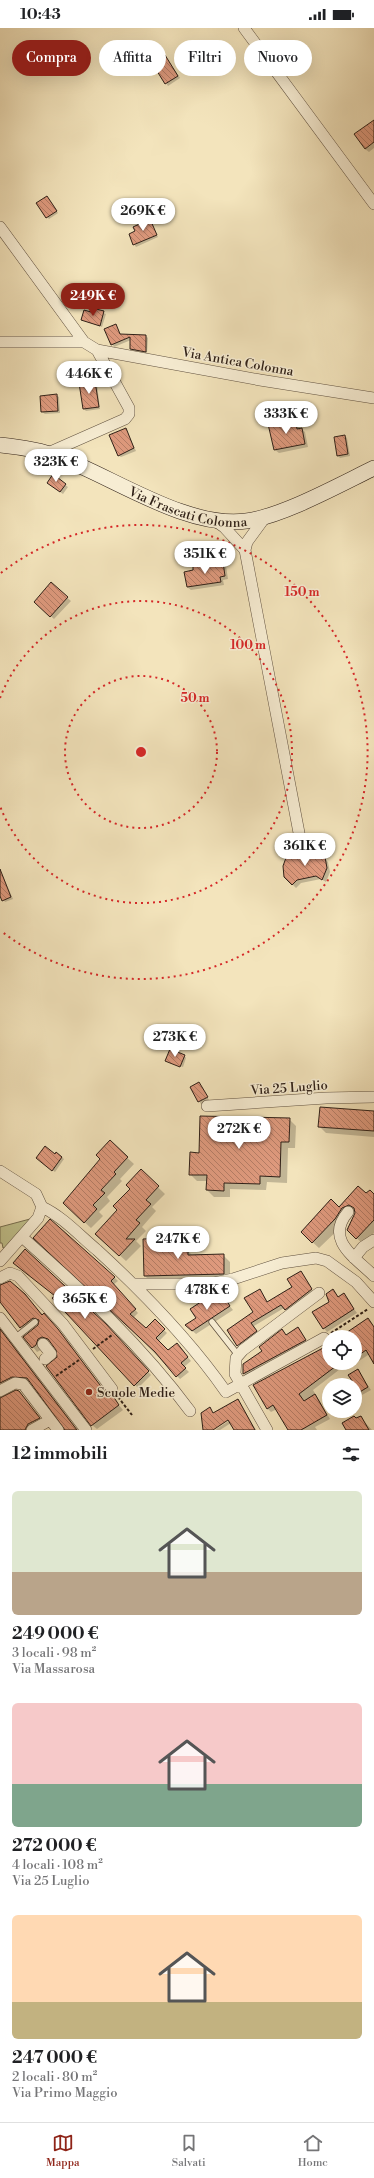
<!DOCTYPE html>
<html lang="it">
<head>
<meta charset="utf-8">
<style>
  body { margin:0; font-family:"Libre Bodoni",serif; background:#f6f6f6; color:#202124; height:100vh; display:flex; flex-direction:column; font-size:15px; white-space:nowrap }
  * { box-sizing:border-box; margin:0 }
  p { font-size:13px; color:#757577 }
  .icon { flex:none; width:22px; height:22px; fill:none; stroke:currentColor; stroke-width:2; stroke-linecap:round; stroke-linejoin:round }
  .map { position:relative; height:1402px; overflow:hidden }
  .sheet { display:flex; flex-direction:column; background:#fff; flex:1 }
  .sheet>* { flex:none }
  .guide { position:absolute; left:12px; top:12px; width:350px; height:36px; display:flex; gap:8px }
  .fabs { position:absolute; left:322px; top:1302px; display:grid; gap:8px }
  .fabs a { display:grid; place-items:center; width:40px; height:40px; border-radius:50%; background:#fff; box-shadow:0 4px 16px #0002; font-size:20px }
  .price { position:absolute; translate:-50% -34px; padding:0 9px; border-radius:14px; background:#fff; color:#222; font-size:13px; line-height:26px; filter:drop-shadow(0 1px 2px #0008) }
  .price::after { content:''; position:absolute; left:50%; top:24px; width:12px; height:9px; margin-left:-6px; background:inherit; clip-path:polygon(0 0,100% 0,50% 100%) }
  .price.current { background:#8f2418; color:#fff }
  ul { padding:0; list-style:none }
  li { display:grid; align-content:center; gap:8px; height:212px; padding:0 12px }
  li span { display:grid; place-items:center; height:124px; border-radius:6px; color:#555 }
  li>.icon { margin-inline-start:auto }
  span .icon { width:72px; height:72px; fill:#fffc; stroke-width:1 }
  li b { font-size:17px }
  h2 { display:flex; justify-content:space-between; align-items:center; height:48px; padding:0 12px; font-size:17px }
  .tag { padding:0 14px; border-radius:18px; background:#fff; box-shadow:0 4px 16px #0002; font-size:14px; line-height:36px }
  .tag.current { background:#8f2418; color:#fff }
  .status { display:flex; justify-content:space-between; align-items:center; height:28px; padding:0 20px; background:#fff; direction:ltr }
  .status svg { height:11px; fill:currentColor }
  .dock { display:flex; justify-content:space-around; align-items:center; height:56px; border-top:1px solid #e0e0e0; background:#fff; font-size:11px; color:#757577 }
  .dock a { display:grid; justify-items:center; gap:2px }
  .dock .current { color:#8f2418 }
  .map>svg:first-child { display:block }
  .grass { fill:#c1c28d; stroke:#787152 }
  .shadow { fill:#0003 }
  .building { fill:url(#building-back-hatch); stroke:#2f2017 }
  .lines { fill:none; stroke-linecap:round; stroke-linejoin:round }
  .lane-casing { stroke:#605140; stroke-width:7 }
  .street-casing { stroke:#605140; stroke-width:12 }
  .secondary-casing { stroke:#2f2017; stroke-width:16 }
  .path { stroke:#2f2017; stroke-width:2; stroke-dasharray:3 2; stroke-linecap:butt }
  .lane { stroke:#f7edd3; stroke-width:5.5 }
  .street { stroke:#f7edd3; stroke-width:11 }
  .secondary { stroke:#f7edd3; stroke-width:15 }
  .ring { fill:none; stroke:#d62828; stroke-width:2; stroke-dasharray:2 4 }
  .poi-dot { fill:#8f2418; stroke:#f7edd3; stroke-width:1.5 }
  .labels { text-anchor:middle; stroke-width:3; stroke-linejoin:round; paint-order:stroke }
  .street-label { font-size:13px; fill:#2f2017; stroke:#f7edd3 }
  .poi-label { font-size:13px; fill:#2f2017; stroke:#f7edd3; text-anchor:start }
  .centre { fill:#d62828; stroke:#f7edd3; stroke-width:2 }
  .ring-label { font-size:12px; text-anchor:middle; font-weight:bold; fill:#d62828; stroke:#f7edd3; stroke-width:3; stroke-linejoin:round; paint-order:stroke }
</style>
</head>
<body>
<div class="status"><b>10:43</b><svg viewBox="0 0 49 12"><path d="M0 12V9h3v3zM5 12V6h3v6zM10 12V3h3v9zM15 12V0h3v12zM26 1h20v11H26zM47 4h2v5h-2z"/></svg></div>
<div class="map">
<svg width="374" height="1402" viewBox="0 0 374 1402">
  <defs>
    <pattern id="building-back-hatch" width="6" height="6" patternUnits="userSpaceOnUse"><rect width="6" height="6" fill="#df9a7e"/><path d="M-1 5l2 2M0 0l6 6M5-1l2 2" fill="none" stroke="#b57d66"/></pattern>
  </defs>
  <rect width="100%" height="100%" fill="#f3e4bc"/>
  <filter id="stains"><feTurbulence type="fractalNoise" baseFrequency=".005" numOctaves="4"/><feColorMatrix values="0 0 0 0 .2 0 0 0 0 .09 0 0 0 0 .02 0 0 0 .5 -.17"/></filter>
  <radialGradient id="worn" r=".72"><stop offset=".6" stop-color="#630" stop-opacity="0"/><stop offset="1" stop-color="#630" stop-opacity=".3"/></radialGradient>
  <path class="grass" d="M30 1191 6 1219 3 1220 2 1215H0V1199Z"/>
  <path class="shadow" d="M167 31 180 50 168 58 166 55Z
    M374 93V120L369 124 365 121Z
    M49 172 58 185 49 191 47 189Z
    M150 193 158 209 136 219 134 216 136 204Z
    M92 281 106 286 102 299 82 292 91 285Z
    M116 297 121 307 146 308 148 310 147 325 133 323 131 321V312L114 319 106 301Z
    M95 354 97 356 100 381 86 383 84 381Z
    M56 367 59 369 60 385 45 386 42 384 41 369Z
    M285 393 289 398 296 396 305 404 308 419 279 425 275 422 270 397Z
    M127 404 136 423 121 429 118 427Z
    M345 408 347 410 350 428 340 430 338 428Z
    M53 448 68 459 63 466 50 457Z
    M222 535 226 538 228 551 223 552 224 557 191 562 187 559 194 543Z
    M51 556 71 573 54 591 35 574Z
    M317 823 328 834 330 844 326 854 321 851 301 855 296 860 285 849 294 831 313 828Z
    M2 846 13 871 5 874 0 865V847Z
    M184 1027 186 1030 183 1039 168 1033Z
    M199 1055 209 1072 201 1076 191 1059Z
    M374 1084V1109L326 1105 319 1098Z
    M289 1091 296 1098 295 1120H288L287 1155 267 1154 266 1162 230 1161V1169H214L207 1162V1153H197L190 1146Z
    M110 1114 134 1136 120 1151 122 1153 107 1169 110 1173 99 1184 103 1188 91 1200 71 1182Z
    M56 1125 64 1131 55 1144 39 1132Z
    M141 1143 165 1166 152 1179 156 1183 142 1199 146 1203 136 1213 141 1218 126 1233 103 1212Z
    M366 1167H374V1205L363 1216 348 1202 356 1183 349 1186 342 1198 319 1220 309 1211 339 1180Z
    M35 1210 114 1249 118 1253 113 1257 138 1285 133 1290 146 1302H164L167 1305 158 1314 168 1324 180 1320 191 1333 184 1339 189 1344 180 1351 98 1268Z
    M172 1211 179 1218V1223H188L193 1228 223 1227 230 1234V1252L151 1254 145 1248Z
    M303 1247 314 1265 289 1284 284 1280 254 1298 259 1306 241 1320 228 1302 254 1284 259 1262 268 1274 293 1259Z
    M10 1254 62 1306 108 1367 112 1369 123 1382 97 1401 92 1397 58 1329 57 1321 53 1315 48 1313 43 1315 41 1322 37 1324 33 1319 39 1295 26 1304 0 1273V1258Z
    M333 1263 339 1270 344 1267 357 1285 327 1304 324 1300Z
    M212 1268 219 1276 225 1272 233 1282 196 1306 187 1298 197 1290Z
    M54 1270 105 1297 151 1347 138 1360Z
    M0 1299 78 1402H65L31 1354 17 1353 0 1363Z
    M374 1299V1323L347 1341 344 1338 313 1362 330 1391 315 1399 317 1402H289L277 1381 271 1384 267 1380 254 1358 329 1318V1335H355V1309H342Z
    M298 1300 308 1315 247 1349 244 1346V1336L263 1323 282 1303 287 1308Z
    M359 1344 371 1362 362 1367 350 1349Z
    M19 1364 43 1394 31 1402H0V1371Z
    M238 1372 256 1402H239L231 1395 220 1402H215L233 1390 232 1388 211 1402H204L209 1380 214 1386Z
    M360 1389 372 1402H347L356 1391Z"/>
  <path class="building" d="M165 27 178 48 165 56 152 35Z
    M374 92V114L365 121 354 106Z
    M47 168 57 183 46 190 36 175Z
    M150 191 157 207 133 217 129 206 135 203 133 199Z
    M92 280 104 283 100 298 81 292 84 282 91 284Z
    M116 296 120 306 146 307V324L130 321V309L111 317 104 301Z
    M95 353 99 379 83 381 79 355Z
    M57 366 58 383 41 384 40 368Z
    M285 392 286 398 296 395 297 401 302 400 305 416 274 422 268 396Z
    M126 400 134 420 118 428 109 407Z
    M345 407 348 426 337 428 334 409Z
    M53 446 66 456 60 464 47 455Z
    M223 534 225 548 220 549 221 554 187 559 184 544 193 542V538Z
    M51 554 68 569 50 589 34 574Z
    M317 821 325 829 327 840 322 852 316 848 297 852 292 857 284 849 283 838 287 827 294 830 313 827Z
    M0 841 11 869 2 873 0 868Z
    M170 1021 185 1027 180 1039 165 1033Z
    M199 1054 208 1069 198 1074 190 1059Z
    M320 1079 374 1083V1103L318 1099Z
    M200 1088 290 1090 289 1114H281L280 1149 260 1148V1156L224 1155V1163L206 1162 207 1147H189L190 1124 199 1125Z
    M110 1112 128 1129 114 1144 116 1146 101 1162 105 1165 93 1177 97 1181 84 1195 63 1175 100 1131 96 1127Z
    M45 1118 55 1126 56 1124 62 1129 52 1143 36 1130Z
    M141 1141 159 1158 146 1172 151 1176 136 1192 140 1195 126 1211H135L119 1228 95 1206 117 1182 113 1178 130 1161 126 1157Z
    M358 1158 366 1165 370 1162 374 1166V1192L356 1211 347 1202 355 1185 354 1180 349 1177 342 1180 335 1191 312 1215 301 1204 331 1171 339 1179Z
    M50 1191 115 1249 111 1253 136 1281 130 1286 146 1300 155 1291 165 1301 156 1310 168 1322 177 1315 188 1329 181 1335 186 1340 176 1349 155 1324 33 1210Z
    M173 1210V1222H188V1227L224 1226V1246L144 1248 143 1211Z
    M25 1221 106 1296 149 1343 134 1358 52 1270 55 1268 13 1235Z
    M301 1243 312 1261 285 1282 281 1277 251 1295 257 1303 237 1318 227 1302 253 1284 244 1270 260 1261 267 1274 292 1259 287 1251Z
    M10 1253 25 1266 42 1287 44 1285 58 1301 106 1365 113 1368 119 1377 91 1398 46 1338 57 1329 56 1322 48 1311 42 1309 38 1311 36 1317 32 1320 23 1309 38 1297 39 1292 33 1290 20 1300 0 1274V1257Z
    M333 1261 338 1269 344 1265 354 1281 323 1301 312 1284 329 1274 326 1266Z
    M213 1266 218 1275 225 1270 230 1278 192 1303 185 1297 196 1290 190 1281Z
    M368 1290 374 1299V1336L366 1322 355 1330V1309H340Z
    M298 1299 306 1312 243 1346V1336L262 1323 259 1319 282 1301 286 1307Z
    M0 1301 77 1402H65L27 1350 12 1349 0 1355Z
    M323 1320 329 1328V1335H340L299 1366 304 1373 315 1366 327 1387 301 1402H288L273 1377 267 1381 253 1357Z
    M358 1341 368 1359 358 1365 355 1357 348 1347Z
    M16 1362 19 1363 40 1390 28 1396 25 1402H0V1370Z
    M238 1371 255 1402H234L228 1392 213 1402H203L201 1385 210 1379 213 1385Z
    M354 1388 356 1390 361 1388 369 1402H346L342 1395Z"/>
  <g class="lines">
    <defs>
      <path id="lane" d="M212 1294 238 1327
        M15 1310 35 1294"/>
      <path id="street" d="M244 0 374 176
        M0 199 84 314 97 322 129 380V386L125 391 48 425
        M0 314H84
        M97 322 260 352 374 370
        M266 488 247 514 245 522 300 810
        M214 492 224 499 245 522
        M207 1078 326 1070 374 1069
        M0 1143 36 1166 42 1179 38 1190 0 1233
        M42 1179C63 1189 79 1207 97 1222 145 1266 189 1311 226 1364L324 1310
        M348 1184C324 1212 356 1230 374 1248
        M22 1209C82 1262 142 1318 190 1383
        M354 1230 363 1219 374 1212
        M0 1250 10 1245 18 1248 63 1296 112 1361
        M134 1256H209L233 1251 282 1235 316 1230 327 1233 356 1254 374 1274
        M0 1290 86 1402
        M43 1316 51 1326 45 1331
        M0 1363 15 1355 23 1356 58 1402
        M32 1402 50 1392
        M267 1402 235 1346 236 1330 243 1322 319 1265"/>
      <g id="secondary">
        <path id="s1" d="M0 417C20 419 40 422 59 429 113 449 187 501 246 493 283 488 339 457 374 440"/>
      </g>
    </defs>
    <use href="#lane" class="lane-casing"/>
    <use href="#street" class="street-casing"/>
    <use href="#secondary" class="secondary-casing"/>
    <path class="path" d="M331 1305 368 1281
      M93 1321 112 1307
      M56 1348 79 1332
      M118 1369 132 1387"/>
    <use href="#lane" class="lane"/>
    <use href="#street" class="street"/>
    <use href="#secondary" class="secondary"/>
  </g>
  <g class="ring">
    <circle cx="141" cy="724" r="76"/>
    <path d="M0 670A151 151 0 1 1 0 778"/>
    <path d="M1 545A227 227 0 1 1 1 903"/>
  </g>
  <circle class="poi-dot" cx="89" cy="1364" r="4"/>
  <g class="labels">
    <g class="street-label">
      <text transform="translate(238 333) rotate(10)" y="5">Via Antica Colonna</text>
      <text dy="5" stroke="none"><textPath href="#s1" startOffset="200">Via Frascati Colonna</textPath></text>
      <text transform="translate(289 1059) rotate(-4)" y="5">Via 25 Luglio</text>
    </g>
    <g class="poi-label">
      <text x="97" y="1369">Scuole Medie</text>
    </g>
  </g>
  <circle cx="141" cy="724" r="6" class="centre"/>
  <g class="ring-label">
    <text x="302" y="568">150 m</text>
    <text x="248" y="621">100 m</text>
    <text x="195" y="674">50 m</text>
  </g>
  <rect width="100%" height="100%" filter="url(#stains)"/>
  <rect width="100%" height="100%" fill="url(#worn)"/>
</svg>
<div class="fabs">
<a><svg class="icon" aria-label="locate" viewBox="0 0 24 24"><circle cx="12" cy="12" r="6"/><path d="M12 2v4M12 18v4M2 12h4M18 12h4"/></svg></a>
<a><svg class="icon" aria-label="layers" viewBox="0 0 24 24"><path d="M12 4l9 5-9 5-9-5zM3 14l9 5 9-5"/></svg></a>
</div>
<b class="price" style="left:143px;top:204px">269K €</b>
<b class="price current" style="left:93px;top:289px">249K €</b>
<b class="price" style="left:89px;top:367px">446K €</b>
<b class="price" style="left:286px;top:407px">333K €</b>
<b class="price" style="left:56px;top:455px">323K €</b>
<b class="price" style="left:205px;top:547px">351K €</b>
<b class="price" style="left:305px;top:839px">361K €</b>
<b class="price" style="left:175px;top:1030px">273K €</b>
<b class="price" style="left:239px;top:1122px">272K €</b>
<b class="price" style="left:178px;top:1232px">247K €</b>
<b class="price" style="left:207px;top:1283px">478K €</b>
<b class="price" style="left:85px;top:1292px">365K €</b>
<div class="guide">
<a class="tag current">Compra</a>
<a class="tag">Affitta</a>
<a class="tag">Filtri</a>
<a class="tag">Nuovo</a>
</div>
</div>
<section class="sheet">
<h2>12 immobili<svg class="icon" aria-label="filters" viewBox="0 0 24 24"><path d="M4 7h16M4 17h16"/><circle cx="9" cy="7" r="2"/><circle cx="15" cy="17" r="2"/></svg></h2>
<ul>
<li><span style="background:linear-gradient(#dfe7d0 65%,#b9a48a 0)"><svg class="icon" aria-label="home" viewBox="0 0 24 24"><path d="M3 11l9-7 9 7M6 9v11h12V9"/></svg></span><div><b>249 000 €</b><p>3 locali · 98 m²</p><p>Via Massarosa</p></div></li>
<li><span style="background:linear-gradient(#f6c9c9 65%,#7fa58c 0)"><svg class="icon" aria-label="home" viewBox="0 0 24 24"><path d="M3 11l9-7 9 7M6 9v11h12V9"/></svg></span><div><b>272 000 €</b><p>4 locali · 108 m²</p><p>Via 25 Luglio</p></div></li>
<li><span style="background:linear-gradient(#ffd9b3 70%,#c2b280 0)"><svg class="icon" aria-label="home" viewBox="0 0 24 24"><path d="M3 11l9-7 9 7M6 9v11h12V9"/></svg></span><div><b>247 000 €</b><p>2 locali · 80 m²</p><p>Via Primo Maggio</p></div></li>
</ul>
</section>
<nav class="dock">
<a class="current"><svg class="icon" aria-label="map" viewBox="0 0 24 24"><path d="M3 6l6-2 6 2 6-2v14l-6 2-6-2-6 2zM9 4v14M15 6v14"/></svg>Mappa</a>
<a><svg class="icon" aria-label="saved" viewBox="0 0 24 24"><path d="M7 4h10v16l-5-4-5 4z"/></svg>Salvati</a>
<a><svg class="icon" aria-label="home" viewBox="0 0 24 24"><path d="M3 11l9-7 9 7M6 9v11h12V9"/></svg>Home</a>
</nav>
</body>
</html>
